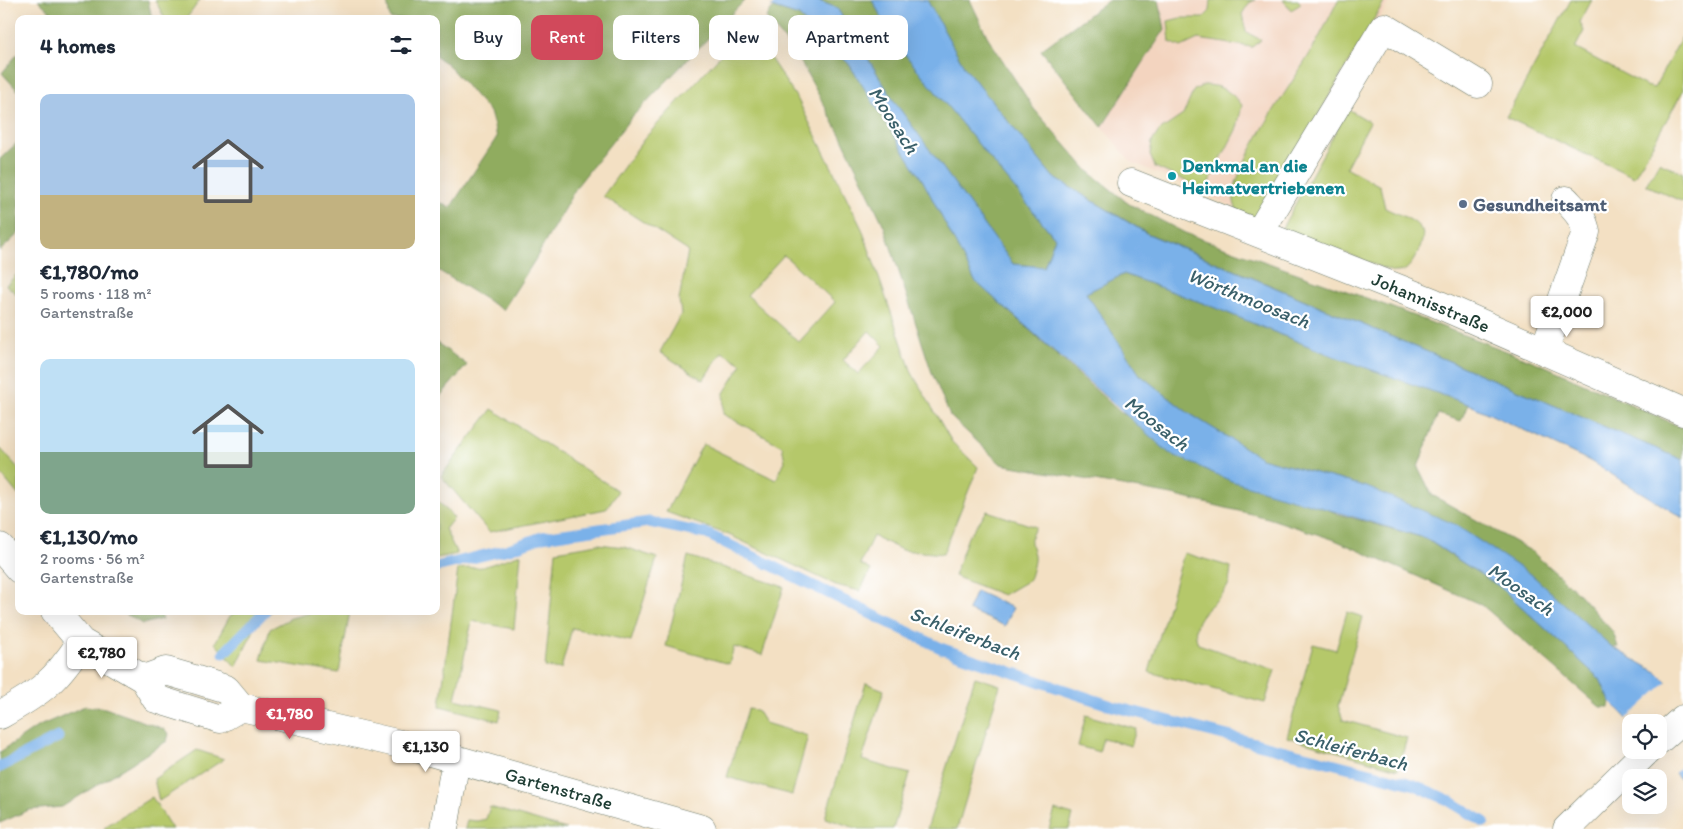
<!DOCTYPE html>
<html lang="en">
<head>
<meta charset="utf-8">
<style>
  body { margin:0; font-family:Itim,sans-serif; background:#f2f2f3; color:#1f2937; height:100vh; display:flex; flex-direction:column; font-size:19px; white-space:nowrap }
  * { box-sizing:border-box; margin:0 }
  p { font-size:16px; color:#747a83 }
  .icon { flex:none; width:28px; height:28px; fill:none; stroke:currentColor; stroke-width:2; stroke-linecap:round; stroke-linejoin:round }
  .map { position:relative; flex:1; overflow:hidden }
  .details { position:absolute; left:15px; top:15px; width:425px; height:600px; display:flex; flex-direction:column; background:#fff; border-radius:10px; box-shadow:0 5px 20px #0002 }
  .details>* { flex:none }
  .top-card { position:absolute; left:455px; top:15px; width:475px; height:45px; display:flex; gap:10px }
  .fabs { position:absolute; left:1622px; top:714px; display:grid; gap:10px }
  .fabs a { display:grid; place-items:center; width:45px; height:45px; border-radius:10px; background:#fff; box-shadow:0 5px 20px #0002; font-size:25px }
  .price { position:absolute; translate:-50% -42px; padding:0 11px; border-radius:5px; background:#fff; color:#222; font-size:16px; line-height:32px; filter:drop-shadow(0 1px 2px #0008) }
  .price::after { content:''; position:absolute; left:50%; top:30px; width:15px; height:11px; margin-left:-8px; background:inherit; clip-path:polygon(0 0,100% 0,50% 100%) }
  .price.current { background:#d1495b; color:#fff }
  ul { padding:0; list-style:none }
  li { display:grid; align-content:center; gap:10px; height:265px; padding:0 25px }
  li span { display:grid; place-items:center; height:155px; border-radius:10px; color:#555 }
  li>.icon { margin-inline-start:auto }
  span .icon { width:90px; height:90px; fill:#fffc; stroke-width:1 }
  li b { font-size:21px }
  h2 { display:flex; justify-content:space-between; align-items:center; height:60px; padding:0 25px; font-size:21px }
  .chip { padding:0 18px; border-radius:10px; background:#fff; box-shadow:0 5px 20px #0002; font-size:18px; line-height:45px }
  .chip.current { background:#d1495b; color:#fff }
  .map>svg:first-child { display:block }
  .built { fill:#f3d4bf }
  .green { fill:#b5c86b; stroke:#6a8250; fill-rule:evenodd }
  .forest { fill:#90ac5f; stroke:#58744a }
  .water { fill:#7ab1e9; stroke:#4c778e }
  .pier { fill:#f3e0c3 }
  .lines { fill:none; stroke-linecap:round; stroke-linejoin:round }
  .stream { stroke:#7ab1e9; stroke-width:11 }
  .minor-casing { stroke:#697666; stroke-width:29 }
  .major-casing { stroke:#697666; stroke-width:29 }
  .minor { stroke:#fff; stroke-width:28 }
  .major { stroke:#fff; stroke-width:28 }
  .culture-dot { fill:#0f9aa8; stroke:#fff; stroke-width:2 }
  .service-dot { fill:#5c6f8a; stroke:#fff; stroke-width:2 }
  .labels { text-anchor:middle; stroke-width:4.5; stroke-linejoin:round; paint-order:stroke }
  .culture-label { font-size:19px; font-weight:bold; fill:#0d838f; stroke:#fff; text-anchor:start }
  .service-label { font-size:19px; font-weight:bold; fill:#4e5e75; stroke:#fff; text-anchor:start }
  .street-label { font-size:19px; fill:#1f3d34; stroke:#fff }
  .water-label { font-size:20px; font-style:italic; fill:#3a606a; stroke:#fff }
</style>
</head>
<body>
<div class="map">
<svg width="1683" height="829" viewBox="0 0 1683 829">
  <rect width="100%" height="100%" fill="#fff"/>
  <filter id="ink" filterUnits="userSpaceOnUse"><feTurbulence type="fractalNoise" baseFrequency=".02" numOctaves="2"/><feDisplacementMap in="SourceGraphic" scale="10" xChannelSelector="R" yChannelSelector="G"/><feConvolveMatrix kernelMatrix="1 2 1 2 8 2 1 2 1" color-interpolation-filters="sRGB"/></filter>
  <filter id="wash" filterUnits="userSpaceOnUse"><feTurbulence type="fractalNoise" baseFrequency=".0096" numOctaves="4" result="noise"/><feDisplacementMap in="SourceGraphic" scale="20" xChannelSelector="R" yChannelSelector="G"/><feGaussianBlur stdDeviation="1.12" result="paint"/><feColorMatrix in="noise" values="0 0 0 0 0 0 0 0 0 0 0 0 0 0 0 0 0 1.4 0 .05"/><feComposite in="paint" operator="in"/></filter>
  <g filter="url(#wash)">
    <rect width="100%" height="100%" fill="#f3e0c3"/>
    <path class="built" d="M1159 0H1390L1262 219 1131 162 1102 127 1165 30Z"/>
    <path class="green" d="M155 0H200L186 19H165Z
      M1211 0H1255L1249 3 1242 14 1246 32 1261 40 1252 47 1198 39 1181 47 1170 42 1168 21 1180 18H1203L1210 11Z
      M1283 0H1298L1301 4 1291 10Z
      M1338 0H1385L1252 229C1242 218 1232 209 1234 193 1237 161 1291 85 1309 55 1320 37 1329 18 1338 0Z
      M1571 0H1592L1580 22 1584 31 1575 48 1646 86 1654 88 1683 35V91L1634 177 1506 117Z
      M748 25 798 100 835 174 862 229 912 373 952 442 978 467 943 554 902 550 873 536 860 564 871 570 860 591 836 585 729 535 666 512 703 444 776 480 785 461 782 446 723 414 724 393 742 364 722 352 703 380 660 352 681 314 679 300 688 251 603 196 644 139ZM784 255 835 302 799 342 747 295ZM869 331 884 346 858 374 843 360Z
      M1204 85C1222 85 1231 92 1242 105L1237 128 1207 186 1201 188 1155 167 1150 155 1152 142 1159 131 1183 115 1194 90Z
      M1348 109 1370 122 1346 167 1380 186 1385 208C1396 214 1416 219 1422 231 1426 240 1413 265 1405 270 1401 272 1397 272 1393 272L1282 228Z
      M1659 162 1683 173V202L1646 185Z
      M19 272V296L6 285Z
      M492 409 618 491 606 509 489 532 441 476Z
      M0 448 19 469V496L0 473Z
      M436 499 454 518 445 529 457 554 436 558Z
      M987 511 1036 527C1028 539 1031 542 1034 555 1035 562 1031 573 1029 580L1003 595 954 576 968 537Z
      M598 544 624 547 657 558 631 641 572 628 561 669 545 667 556 551Z
      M1184 553 1231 567C1230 572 1230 578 1229 583 1221 605 1186 613 1198 644L1275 670 1265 703 1149 672Z
      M521 554 514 629 472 621 455 699 501 710 499 721 440 706 458 569 483 567Z
      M688 556 784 587 762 655 734 647 729 664 666 646Z
      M237 611H272L257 624 236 667 215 643 230 616Z
      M318 611H350L339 673 261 660 270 629 291 618Z
      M1347 612 1363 617 1338 706 1343 720 1407 738 1398 769 1287 737 1313 644 1336 650Z
      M975 677 1000 685 957 829H927Z
      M866 683 884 690 862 760 910 774 893 829H859L825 818Z
      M748 709 757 710 765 723 808 736 792 795 727 777Z
      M1086 715 1136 729 1131 746 1103 738 1099 752 1078 746Z
      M197 750 224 759 159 801 154 779Z
      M152 797 172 829H104L106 826Z
      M490 807 566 829H465L467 820 477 821 486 819Z
      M1055 810 1073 815 1069 829H1049Z"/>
    <path class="forest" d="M38 0H148L152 19H58Z
      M387 0H745L630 119 577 186 535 260 503 310 436 269V200L450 208 497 137 490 112 446 63 436 57V19H390Z
      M816 0H872L895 42 1055 238 1044 267 1013 264 894 101 837 8Z
      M927 0H970L987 36 1034 109 1088 171 1129 204 1185 233 1369 299 1543 365 1683 428V460L1147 233 1053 177 965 68Z
      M1109 0H1159L1165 29 1102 127 1041 50Z
      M773 8 799 16 849 64 923 181 975 281 1121 413 1338 514 1424 538 1500 587 1600 679 1610 701 1609 707H1600L1482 605 1335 540 1268 518 1172 495 1001 464 950 416 932 373 884 226 842 138 798 57 766 18Z
      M19 52V92L2 73Z
      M19 141V233L0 251V159Z
      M1124 274 1208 305 1333 356 1468 404 1461 421 1438 414 1418 467 1432 495 1531 551 1577 592 1613 632 1618 647H1612L1367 487 1261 458 1187 412 1140 375 1086 293Z
      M436 342 467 365 436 401Z
      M120 611H160L162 619 143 624Z
      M85 706 105 708 164 729 169 734 167 741 62 807 29 810 0 823V752L37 727Z"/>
    <path class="water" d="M750 0H816L837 8 894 101 1013 264 1044 267 1055 238 895 42 872 0H927L965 68 1053 177 1146 233 1683 460V518L1590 461 1468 404 1333 356 1208 305 1124 274 1086 293 1140 375 1187 412 1261 458 1367 487 1454 524 1533 576 1612 647 1658 673 1683 699V782L1654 750 1659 722 1631 723 1610 701 1600 679 1500 587 1425 538 1231 481 1169 453 975 281 923 181 849 64 799 16Z
      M976 591 1013 608 1005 626 968 610Z"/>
    <path class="pier" d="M749 0H777L769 9 749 2Z
      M1669 680 1683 696V766L1672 775 1652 751 1659 722H1631V726L1625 720Z"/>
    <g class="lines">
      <path class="stream" d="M436 567 509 549 542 537 649 522 707 534 943 649 1112 706 1412 784 1448 800 1484 822
        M224 653 265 611
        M0 767 58 737"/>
    </g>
  </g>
  <g filter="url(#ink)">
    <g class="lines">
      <defs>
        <path id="minor" d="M1131 183 1433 302 1683 412
          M1259 233 1384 27 1478 84
          M1544 351 1586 232C1584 218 1575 210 1566 200
          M0 547 19 569
          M55 611 81 642 144 679 156 699 220 719 241 707
          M144 679 166 671 197 680 226 689 241 707 409 746 702 829
          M0 715C41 692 55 682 81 642
          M444 829 456 759"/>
        <path id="major" d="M1659 740 1683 719
          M1567 829 1648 750"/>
      </defs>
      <use href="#minor" class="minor-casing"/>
      <use href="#major" class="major-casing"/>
      <use href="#minor" class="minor"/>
      <use href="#major" class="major"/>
    </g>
  </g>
  <circle class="culture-dot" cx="1172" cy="176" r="5"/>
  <circle class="service-dot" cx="1463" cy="204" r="5"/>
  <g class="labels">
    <g class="culture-label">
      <text x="1182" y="172">Denkmal an die<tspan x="1182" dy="22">Heimatvertriebenen</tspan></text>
    </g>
    <g class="service-label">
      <text x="1473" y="211">Gesundheitsamt</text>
    </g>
    <g class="street-label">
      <text transform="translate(1431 302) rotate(23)" y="7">Johannisstraße</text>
      <text transform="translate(559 788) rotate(16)" y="7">Gartenstraße</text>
    </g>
    <g class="water-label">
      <text transform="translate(894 120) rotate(57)" y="7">Moosach</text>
      <text transform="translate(1249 298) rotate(22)" y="7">Wörthmoosach</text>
      <text transform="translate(1157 423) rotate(38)" y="7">Moosach</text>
      <text transform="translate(1521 589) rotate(35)" y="7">Moosach</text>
      <text transform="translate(965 633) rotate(21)" y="7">Schleiferbach</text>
      <text transform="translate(1351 749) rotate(15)" y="7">Schleiferbach</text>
    </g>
  </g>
</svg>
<div class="fabs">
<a><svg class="icon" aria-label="locate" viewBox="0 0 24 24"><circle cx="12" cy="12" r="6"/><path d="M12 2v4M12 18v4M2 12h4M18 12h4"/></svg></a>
<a><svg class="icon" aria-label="layers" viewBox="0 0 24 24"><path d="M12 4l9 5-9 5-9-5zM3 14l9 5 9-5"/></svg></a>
</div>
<b class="price" style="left:1567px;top:338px">€2,000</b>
<b class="price" style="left:102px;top:679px">€2,780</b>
<b class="price current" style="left:290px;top:740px">€1,780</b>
<b class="price" style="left:426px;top:773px">€1,130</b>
<div class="top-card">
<a class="chip">Buy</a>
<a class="chip current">Rent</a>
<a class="chip">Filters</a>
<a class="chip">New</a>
<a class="chip">Apartment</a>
</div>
<section class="details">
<h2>4 homes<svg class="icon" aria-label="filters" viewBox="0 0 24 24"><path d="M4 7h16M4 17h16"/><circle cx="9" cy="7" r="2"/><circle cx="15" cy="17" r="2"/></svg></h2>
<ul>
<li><span style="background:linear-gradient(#a9c7e8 65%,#c2b280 0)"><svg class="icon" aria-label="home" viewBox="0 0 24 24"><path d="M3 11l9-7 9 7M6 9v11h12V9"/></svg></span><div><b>€1,780/mo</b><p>5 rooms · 118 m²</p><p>Gartenstraße</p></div></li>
<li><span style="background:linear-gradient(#bfe0f5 60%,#7fa58c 0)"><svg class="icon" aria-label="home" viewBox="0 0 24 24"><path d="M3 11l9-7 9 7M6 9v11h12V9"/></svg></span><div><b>€1,130/mo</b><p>2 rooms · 56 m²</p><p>Gartenstraße</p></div></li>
</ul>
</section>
</div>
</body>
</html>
